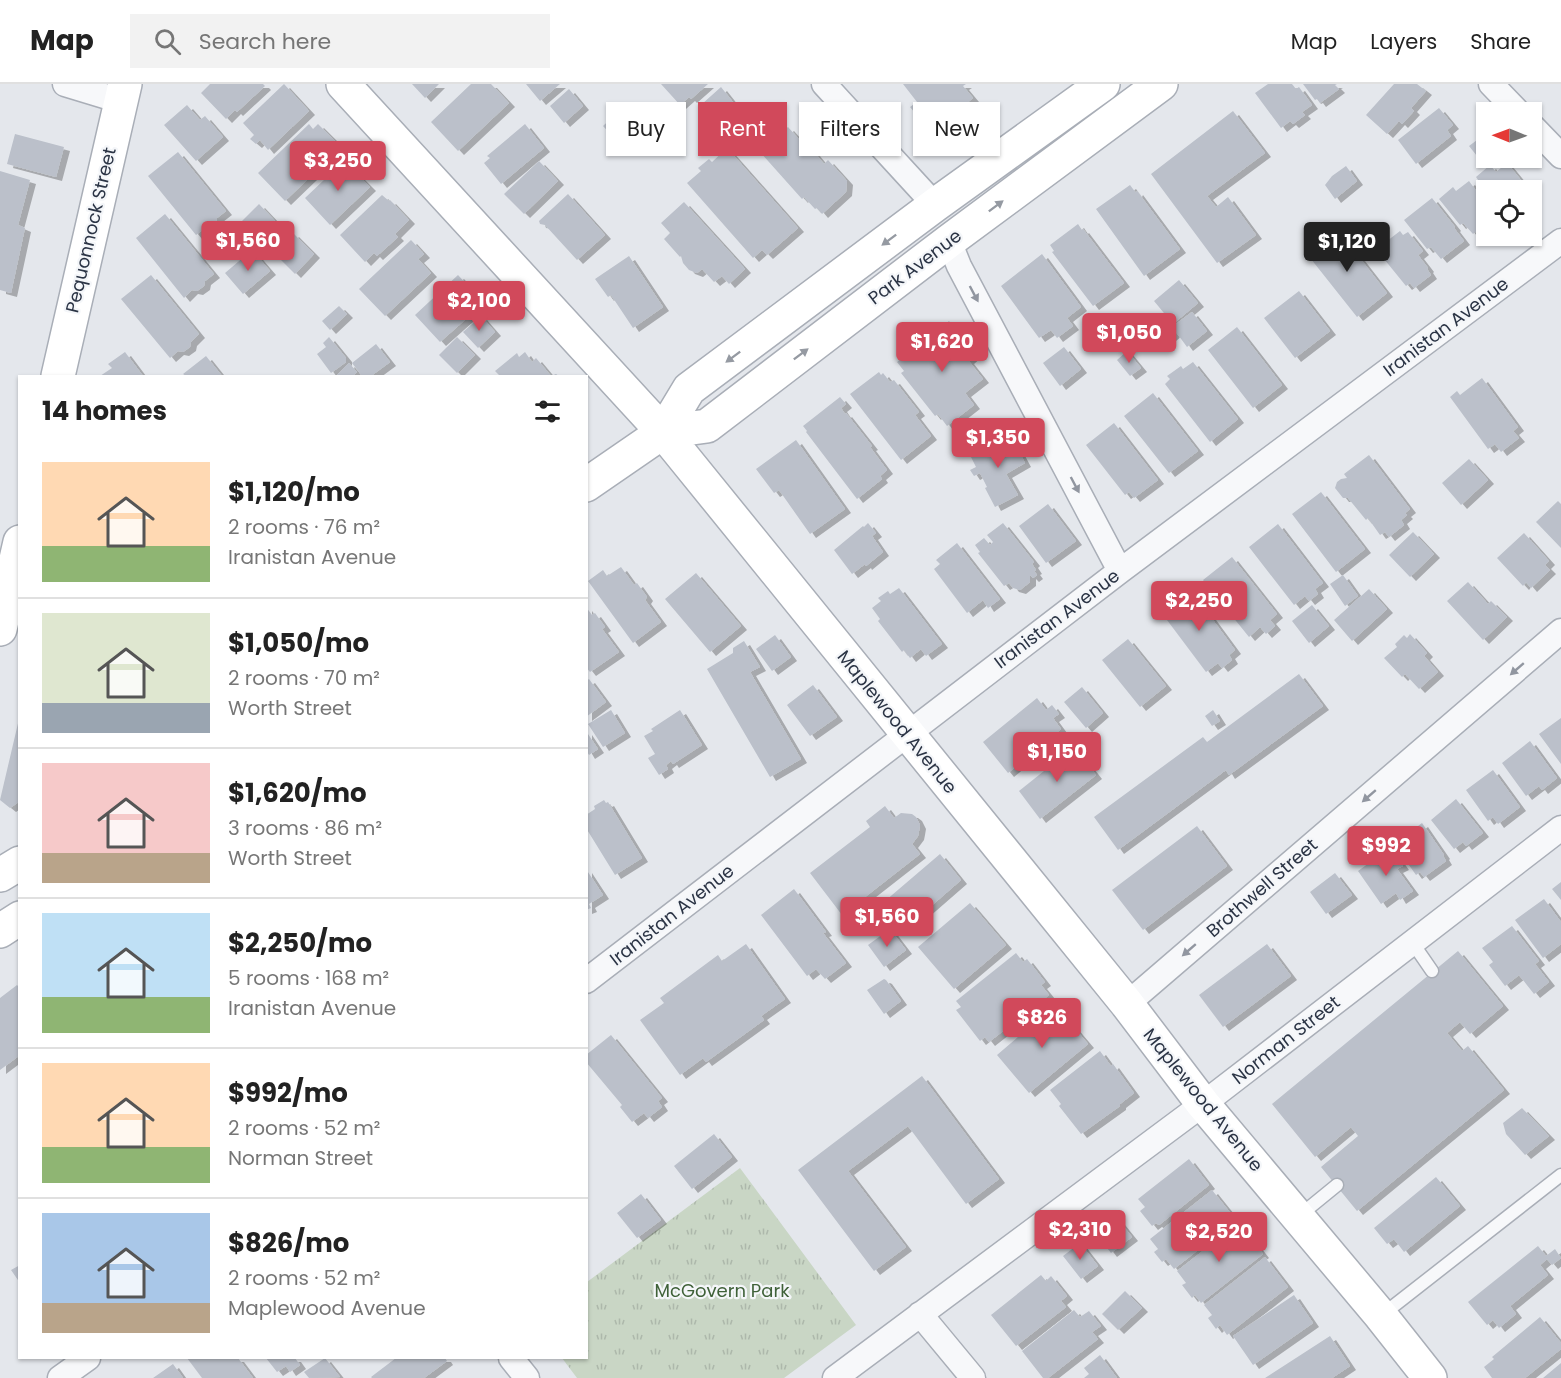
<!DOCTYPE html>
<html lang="en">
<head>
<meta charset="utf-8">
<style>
  body { margin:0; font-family:Poppins,sans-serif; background:#f2f2f2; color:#222; height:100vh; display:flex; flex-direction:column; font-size:22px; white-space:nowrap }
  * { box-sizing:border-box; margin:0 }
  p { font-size:20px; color:#767676 }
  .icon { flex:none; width:33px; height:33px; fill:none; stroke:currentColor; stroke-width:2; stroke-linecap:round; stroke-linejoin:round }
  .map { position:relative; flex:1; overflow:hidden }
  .sheet { position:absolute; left:18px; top:291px; width:570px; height:984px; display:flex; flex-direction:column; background:#fff; border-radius:0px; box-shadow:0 2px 4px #0004 }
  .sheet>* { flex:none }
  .top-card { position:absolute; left:606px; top:18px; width:570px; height:54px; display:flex; gap:12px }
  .needle { width:39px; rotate:271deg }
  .fabs { position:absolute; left:1476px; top:18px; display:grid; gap:12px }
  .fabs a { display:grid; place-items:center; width:66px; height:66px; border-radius:0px; background:#fff; box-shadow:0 2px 4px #0004; font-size:30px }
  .price { position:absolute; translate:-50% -51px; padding:0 14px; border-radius:6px; background:#d1495b; color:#fff; font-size:20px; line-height:39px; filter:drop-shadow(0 2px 3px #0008) }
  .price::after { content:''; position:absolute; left:50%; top:36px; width:18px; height:14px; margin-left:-9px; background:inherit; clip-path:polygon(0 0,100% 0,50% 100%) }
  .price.on { background:#222; color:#fff }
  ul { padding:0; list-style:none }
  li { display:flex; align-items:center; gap:18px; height:150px; padding:0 24px }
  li+li { border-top:2px solid #e0e0e0 }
  li span { display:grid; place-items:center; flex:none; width:168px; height:120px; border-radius:0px; color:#555 }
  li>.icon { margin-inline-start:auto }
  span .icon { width:72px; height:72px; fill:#fffc; stroke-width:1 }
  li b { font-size:26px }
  h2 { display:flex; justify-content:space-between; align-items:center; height:72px; padding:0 24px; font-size:26px }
  .chip { padding:0 21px; border-radius:0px; background:#fff; box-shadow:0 2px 4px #0004; font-size:21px; line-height:54px }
  .chip.on { background:#d1495b; color:#fff }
  header { display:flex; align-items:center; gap:36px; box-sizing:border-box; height:84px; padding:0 30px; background:#fff; border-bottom:2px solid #e0e0e0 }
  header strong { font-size:28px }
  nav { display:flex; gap:33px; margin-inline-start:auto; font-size:21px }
  .search { width:420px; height:54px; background:#f2f2f2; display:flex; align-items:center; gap:15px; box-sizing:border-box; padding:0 21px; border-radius:0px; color:#767676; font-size:22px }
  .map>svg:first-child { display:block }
  .park { fill:url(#park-tufts) }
  .building { fill:#bbc0ca; filter:url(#shadow) }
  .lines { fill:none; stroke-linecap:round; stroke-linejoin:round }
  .lane-casing { stroke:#a9aeb7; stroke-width:15 }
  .street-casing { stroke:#a9aeb7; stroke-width:27 }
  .secondary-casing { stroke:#a9aeb7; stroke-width:36 }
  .lane { stroke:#f7f8fa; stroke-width:12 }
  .street { stroke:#f7f8fa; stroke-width:24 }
  .secondary { stroke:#fff; stroke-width:33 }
  .oneway { fill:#959aa2 }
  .oneway2 { fill:#9196a0 }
  .labels { text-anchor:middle; stroke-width:4.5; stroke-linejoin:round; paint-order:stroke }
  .street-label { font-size:18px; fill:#2b3445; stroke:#f4f6f9 }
  .park-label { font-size:18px; fill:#3f6138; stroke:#f4f6f9 }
</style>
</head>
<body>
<header>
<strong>Map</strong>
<div class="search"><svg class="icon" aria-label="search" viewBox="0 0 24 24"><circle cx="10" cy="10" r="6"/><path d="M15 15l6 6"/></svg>Search here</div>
<nav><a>Map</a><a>Layers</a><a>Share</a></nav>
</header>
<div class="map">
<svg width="1561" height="1294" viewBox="0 0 1561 1294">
  <defs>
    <pattern id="park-tufts" width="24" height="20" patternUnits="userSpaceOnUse" patternTransform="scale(1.5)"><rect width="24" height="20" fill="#c9d6c5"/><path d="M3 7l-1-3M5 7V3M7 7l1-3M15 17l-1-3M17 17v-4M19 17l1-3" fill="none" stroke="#adb8ab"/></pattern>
    <filter id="shadow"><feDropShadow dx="6" dy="4" stdDeviation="0" flood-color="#0004"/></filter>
  </defs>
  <rect width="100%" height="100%" fill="#e4e7ec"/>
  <path class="park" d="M740 1084 856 1241 784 1294H577L562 1274H586L587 1198Z"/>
  <path class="building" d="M210 0H263L265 2 237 28 235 26 226 35 201 9Z
    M284 0 309 27 268 66 260 56 256 60 250 55 254 51 243 39Z
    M412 0H439L425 14Z
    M471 0H491L509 19 458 67 431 38Z
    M526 0H560L540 17Z
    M661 0H708L691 15 689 13 680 21Z
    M903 0H966L963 2 973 14 931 48 910 23 917 18Z
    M1268 0H1292L1296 5 1299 3 1312 21 1302 28 1305 31 1293 40 1290 37 1281 44 1255 9Z
    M1303 0H1337L1335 1 1339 5 1320 19 1317 15 1315 16Z
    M1394 0H1417L1426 7 1411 24 1414 27 1402 40 1399 37 1387 50 1366 31Z
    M721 3 736 22 717 38 702 20Z
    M569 5 583 22 564 39 550 22Z
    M187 21 200 36 205 32 223 53 196 77 164 41Z
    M622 24 636 39 617 57 603 42Z
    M1439 24 1453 41 1447 46 1451 52 1416 80 1398 56Z
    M1233 27 1265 69 1207 112 1216 123 1228 113 1256 151 1217 179 1151 90Z
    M309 40 313 45 318 40 340 62 335 67 336 68 285 117 258 89Z
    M525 40 544 64 501 100 484 79 490 74 487 72Z
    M788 43 806 63 808 61 824 80 828 76 847 97 846 108 822 130 817 124 815 125 804 113 802 115 760 68 766 62 763 58 778 44 782 48Z
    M15 50 64 63 56 93 7 80Z
    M1477 56 1485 66 1477 72 1469 62Z
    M727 64 798 144 767 171 762 166 753 174 687 99 701 87 698 84 709 75 712 78Z
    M178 68 226 127 217 134 216 139 210 145 205 144 196 151 148 92Z
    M345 76 346 78 349 76 357 84 354 87 370 103 330 141 305 114Z
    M539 77 558 97 524 130 504 110Z
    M1507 79 1529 106H1485L1476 93 1490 81 1496 88Z
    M1346 82 1357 97 1335 115 1325 101 1332 92Z
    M0 87 30 96 18 141 25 144 11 209 0 206Z
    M1469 97 1486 120V145L1484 141 1473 150 1463 139 1460 141 1439 115 1453 103 1456 107Z
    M1130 101 1136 109 1137 107 1180 165 1144 192 1096 125Z
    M568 110 605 151 577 176 545 141 540 140 539 137Z
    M382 111 389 117 390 116 409 136 395 150 398 153 377 172 374 169 365 178 340 151Z
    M1432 114 1455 143 1454 144 1464 157 1441 175 1431 163 1427 165 1404 136Z
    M684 118 745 185 729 200 722 192 714 198 702 185 697 189 689 186 683 179 681 172 680 173 664 155 670 149 661 139Z
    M259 120 276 138 256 157 239 140Z
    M165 130 214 190 205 197 204 202 197 207 192 206 184 214 136 154Z
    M1078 140 1082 146 1083 145 1124 199 1093 222 1052 168 1054 167 1050 161Z
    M1338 146 1387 209 1357 233 1307 170Z
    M1400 147 1403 151 1408 148 1423 167 1418 171 1428 184 1427 185 1431 191 1414 204 1410 199 1406 202 1380 170 1382 168 1378 164Z
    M293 149 314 170 295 190 274 169Z
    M411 156 424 170 418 175 431 189 385 232 359 205Z
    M252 166 270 187 243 210 225 189Z
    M1042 170 1081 223 1067 234 1073 242 1057 254 1051 246 1039 254 1001 202Z
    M629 172 663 223 633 244 611 211 608 213 595 195Z
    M151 191 199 250 191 258 190 263 183 268 178 267 170 274 121 215Z
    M458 191 484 219 440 258 415 231Z
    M1179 196 1198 219 1173 240 1154 217Z
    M1299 207 1330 247 1295 274 1264 234Z
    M339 222 347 230 330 246 322 237Z
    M1192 228 1207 247 1187 263 1176 248 1164 258 1158 250 1170 241 1172 243Z
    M481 232 495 248 478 264 463 248Z
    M949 237 975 270 968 276 983 295 965 309 974 321 947 342 938 330 935 332 901 289 904 287 897 278Z
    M1237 243 1282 301 1253 324 1208 266Z
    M329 253 346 274V278L331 289 317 270 326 263 323 259Z
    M457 253 475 271 457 289 439 271Z
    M376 260 390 278 371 292H362L352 279Z
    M1064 263 1081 285 1060 302 1043 279Z
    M1127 267 1141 284 1130 292 1117 276Z
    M125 268 143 292H100L112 284 108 280Z
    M525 268 532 278 536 274 551 292 556 290 559 292H500L495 287 517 269 519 273Z
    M206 272 222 292H186L183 290Z
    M1193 278 1238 335 1210 358 1165 300 1170 295 1167 292 1181 282 1183 285Z
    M349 279 357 288 353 292H339L337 291Z
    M879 288 881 291 883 289 890 298 894 296 919 328 915 331 931 352 901 376 850 310Z
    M1482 294 1518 343 1513 347 1519 354 1501 368 1495 360 1488 365 1450 313 1457 307 1460 311Z
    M1153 309 1198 367 1169 389 1124 332Z
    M840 313 846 320 841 324 845 330 846 329 872 362 870 363 887 386 880 392 882 395 857 415 806 348 807 347 803 342Z
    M1114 339 1158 396 1134 414 1129 408 1125 411 1086 361Z
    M1010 351 1025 379 1006 390 1018 411 995 423 985 404 987 403 980 389 974 392 970 386 976 383 971 373Z
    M796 356 845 425 810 450 779 406 774 409 756 385Z
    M1369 371 1410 425 1405 429 1407 431 1401 436 1404 441 1389 453 1385 448 1380 451 1368 434 1366 436 1348 414H1343L1335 404 1337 398 1341 395 1347 394 1344 390Z
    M1469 375 1488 396 1461 421 1442 399Z
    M1321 408 1365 465 1336 488 1292 430Z
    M1558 417 1561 420V464L1536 438Z
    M1048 420 1076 457 1046 479 1019 442Z
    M868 439 876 449 872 452 883 468 866 482 865 480 852 490 834 466 863 442 864 443Z
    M1003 439 1034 478 1032 480 1036 486 1034 487 1037 491 1033 494 1030 491V498L1020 506 1013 504 1009 499 1004 502 978 469 980 468 975 461 984 454 990 461 993 458 987 451Z
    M1278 440 1323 499 1315 505 1318 510 1309 517 1305 512 1294 521 1249 463Z
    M1413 448 1434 470 1410 493 1389 471Z
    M1524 449 1549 477 1545 481 1550 486 1531 504 1526 498 1523 502 1497 474Z
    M957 459 1000 515 988 524 983 516 967 529 934 485 940 480 936 476Z
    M1232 473 1277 530 1270 536 1275 542 1266 550 1260 543 1249 553 1203 496Z
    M621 483 634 501 637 499 647 513 645 516 661 538 633 559 588 497 603 486 607 492Z
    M696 489 741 542 710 568 665 515Z
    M1343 491 1358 512 1345 522 1330 500Z
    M1468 498 1488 520 1491 517 1507 533 1483 556 1447 517Z
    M899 504 942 560 926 572 921 565 910 574 904 566 902 568 878 537 880 535 872 524 881 517 878 514 888 507 890 510Z
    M1369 505 1387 525 1352 557 1334 536Z
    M1191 506 1235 566 1229 571 1232 576 1222 584 1218 579 1206 588 1161 528Z
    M1312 521 1329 542 1309 559 1292 537Z
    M586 523 592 531 595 529 605 543 602 545 619 568 590 588 586 583Z
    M1410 550 1427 569 1424 572 1438 588 1419 605 1405 590 1402 593 1384 574 1397 563 1395 560 1404 551 1407 554Z
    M775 551 791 573 772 587 756 565Z
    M1128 555 1166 602 1140 623 1102 576Z
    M744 557 760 583 750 588 801 675 770 693 707 585 733 569V564Z
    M1299 590 1323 622 1229 691 1226 686 1118 766 1094 733 1203 653 1207 658Z
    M589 595 606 618 586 633V597Z
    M813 601 837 633 810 652 787 621Z
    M1082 603 1103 629 1086 644 1064 618Z
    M1037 614 1046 626 1052 621 1059 630 1053 634 1061 645 1008 689 983 658Z
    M611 626 625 649 603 663 588 640Z
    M680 626 702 661 673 680 671 677 666 681 668 685 659 691 648 674 655 670 644 652 653 647 651 645Z
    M1213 626 1220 637 1212 642 1205 632Z
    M1561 634V680L1539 650Z
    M19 635 20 717 10 724 0 716Z
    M586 647 598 665 589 671 586 666Z
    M1530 657 1557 694 1542 706 1539 702 1526 712 1502 679Z
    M1074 663 1096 691 1040 735 1019 707Z
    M1493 686 1520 723 1498 740 1493 733 1488 737 1466 706Z
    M1456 715 1483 749 1466 762 1463 758 1454 765 1431 736Z
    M604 716 606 719 608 718 642 774 615 791 586 744V731L595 725 594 722Z
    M885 722 894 734 901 729 912 730 916 733 920 741 919 747 918 752 912 760 920 770 842 831 810 789 870 743 866 737Z
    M1422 739 1444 771 1443 772 1446 777 1424 793 1420 788 1416 791 1394 760Z
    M1197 742 1227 782 1143 846 1112 806Z
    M1390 764 1403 782 1397 785 1413 807 1400 816 1396 809 1381 820 1358 787Z
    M940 770 961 796 907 843 885 817Z
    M586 785 603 811 589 820 591 824 586 826Z
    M1335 789 1352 811 1326 830 1310 808Z
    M1561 798V816L1552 805Z
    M794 805 826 848 823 849 846 879 825 895 816 885 807 892 761 831Z
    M1544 815 1561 838V860L1543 874 1515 836Z
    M970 819 1006 861 954 905 918 863Z
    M1512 842 1539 877 1535 880 1549 898 1534 910 1519 891 1505 902 1489 881 1493 878 1482 864Z
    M890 845 906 866 884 883 868 861Z
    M746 860 785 915 761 932 764 936 706 978 703 974 680 991 640 936 664 919 660 914 718 871 722 877Z
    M1267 860 1291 892 1223 943 1199 911Z
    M1458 867 1503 922 1470 950 1460 938 1447 949 1462 967 1468 962 1504 1006 1357 1127 1321 1083 1358 1052 1351 1043 1315 1073 1272 1020Z
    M1016 869 1023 878 1027 875 1045 898 1041 901 1049 911 989 958 985 953 980 957 956 926 961 923 956 917Z
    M884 895 886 896 901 917 884 930 867 906Z
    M17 901 20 904V971L0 986V914Z
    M1055 921 1088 960 1029 1009 997 971Z
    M611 951 662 1014 658 1017 662 1023 648 1034 644 1029 632 1038 620 1023 622 1021 586 978V971Z
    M1100 967 1111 982 1113 980 1134 1009 1120 1020V1022L1081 1050 1059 1022 1061 1020 1050 1006Z
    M922 992 999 1095 966 1120 908 1042 848 1087 906 1163 874 1187 798 1086Z
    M1522 1024 1549 1052 1525 1071 1506 1050 1503 1039Z
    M714 1050 732 1073 692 1105 674 1082Z
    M1189 1075 1209 1101 1159 1141 1156 1139 1152 1142 1140 1127 1145 1123 1138 1115Z
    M1436 1093 1460 1122 1404 1168 1394 1155 1387 1160 1374 1144Z
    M1212 1106 1236 1136 1174 1185 1166 1175 1162 1178 1154 1168 1158 1165 1150 1155Z
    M641 1110 661 1136 637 1154 617 1129Z
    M1115 1132 1132 1153 1111 1169 1095 1148Z
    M1239 1139 1263 1170 1201 1219 1195 1211 1192 1214 1182 1201 1186 1199 1177 1187Z
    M1080 1159 1098 1182 1081 1195 1063 1172Z
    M1538 1162 1546 1172 1555 1165 1561 1174 1552 1181 1547 1175 1540 1181 1548 1191 1510 1222 1516 1230 1499 1244 1493 1236 1487 1241 1468 1218Z
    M1265 1173 1288 1203 1227 1251 1220 1241 1216 1245 1208 1234 1212 1231 1204 1221Z
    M20 1181V1199L11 1186Z
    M1041 1191 1046 1197 1051 1192 1067 1212 1061 1217 1066 1223 1016 1262 991 1231Z
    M1125 1207 1142 1224 1118 1246 1102 1230Z
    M1294 1211 1313 1239 1253 1281 1233 1252Z
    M1074 1226 1080 1233 1089 1227 1101 1242 1092 1248 1098 1255 1048 1294H1043L1022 1267Z
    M1540 1233 1561 1259V1265L1525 1294H1492L1484 1283 1494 1275 1492 1273Z
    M1330 1252 1350 1282 1332 1294H1265Z
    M1100 1271 1117 1294H1084L1089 1290 1084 1284Z
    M187 1274H238L253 1294H202Z
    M266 1274H295L300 1281 290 1288 286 1282 277 1288Z
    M325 1274 340 1293 309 1294 304 1288Z
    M396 1274H445L447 1277 424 1294H372L371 1293Z
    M1561 1279V1294H1543Z
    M173 1280 183 1294H153Z"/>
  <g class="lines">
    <defs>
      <path id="lane" d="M1412 858 1432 887
        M1299 1132 1337 1101
        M1382 1231 1561 1091"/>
      <path id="street" d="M65 0 121 17
        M824 0 935 121
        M1491 0 1518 28
        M1532 42 1561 72
        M949 157 959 182 1120 487
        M586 897 1120 487 1561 157
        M1127 920 1561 547
        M920 1230 973 1294
        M511 1274 527 1294
        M60 1294 88 1274
        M835 1294 1203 1020 1561 744"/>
      <path id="secondary" d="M343 0 663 348 1127 920 1203 1020 1381 1232 1430 1294
        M58 292 125 0
        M663 348 707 342 949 157 1161 0
        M586 401 663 348 689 305 935 121 1103 0
        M0 545 20 458
        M0 791 20 779
        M0 847 20 834"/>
    </defs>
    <use href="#lane" class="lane-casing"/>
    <use href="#street" class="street-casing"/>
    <use href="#secondary" class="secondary-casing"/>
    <use href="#lane" class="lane"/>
    <use href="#street" class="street"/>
    <use href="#secondary" class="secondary"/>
  </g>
  <defs><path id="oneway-solid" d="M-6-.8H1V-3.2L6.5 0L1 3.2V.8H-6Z" transform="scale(1.5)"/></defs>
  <g class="oneway">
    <use href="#oneway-solid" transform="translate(996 122) rotate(-37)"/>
    <use href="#oneway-solid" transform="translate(889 156) rotate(143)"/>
    <use href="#oneway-solid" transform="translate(801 270) rotate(-37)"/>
    <use href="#oneway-solid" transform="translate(733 273) rotate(143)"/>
  </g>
  <g class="oneway2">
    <use href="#oneway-solid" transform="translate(974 210) rotate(62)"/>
    <use href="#oneway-solid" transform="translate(1075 401) rotate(62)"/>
    <use href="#oneway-solid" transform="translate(1517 585) rotate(139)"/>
    <use href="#oneway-solid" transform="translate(1369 712) rotate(139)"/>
    <use href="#oneway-solid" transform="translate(1189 866) rotate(139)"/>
  </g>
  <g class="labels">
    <g class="street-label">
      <text transform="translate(91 146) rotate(-77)" y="6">Pequonnock Street</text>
      <text transform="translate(915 183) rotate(-37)" y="6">Park Avenue</text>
      <text transform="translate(1446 243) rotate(-37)" y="6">Iranistan Avenue</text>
      <text transform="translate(1057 535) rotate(-37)" y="6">Iranistan Avenue</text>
      <text transform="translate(897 638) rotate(51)" y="6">Maplewood Avenue</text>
      <text transform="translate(1262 804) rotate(-41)" y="6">Brothwell Street</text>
      <text transform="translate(672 831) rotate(-38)" y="6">Iranistan Avenue</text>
      <text transform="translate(1286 956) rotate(-38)" y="6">Norman Street</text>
      <text transform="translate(1203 1016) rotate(51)" y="6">Maplewood Avenue</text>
    </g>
    <g class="park-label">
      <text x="722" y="1213">McGovern Park</text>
    </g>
  </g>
</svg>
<div class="fabs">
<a><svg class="needle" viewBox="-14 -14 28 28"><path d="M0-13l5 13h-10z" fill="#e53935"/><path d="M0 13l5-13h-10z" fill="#767676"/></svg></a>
<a><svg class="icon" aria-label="locate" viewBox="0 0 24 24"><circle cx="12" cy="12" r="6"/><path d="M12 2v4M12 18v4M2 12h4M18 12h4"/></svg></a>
</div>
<b class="price" style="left:338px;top:108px">$3,250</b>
<b class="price" style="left:248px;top:188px">$1,560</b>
<b class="price on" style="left:1347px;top:189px">$1,120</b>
<b class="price" style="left:479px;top:248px">$2,100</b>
<b class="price" style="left:1129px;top:280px">$1,050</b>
<b class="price" style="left:942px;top:289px">$1,620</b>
<b class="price" style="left:998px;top:385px">$1,350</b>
<b class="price" style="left:1199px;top:548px">$2,250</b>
<b class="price" style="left:1057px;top:699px">$1,150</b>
<b class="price" style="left:1386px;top:793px">$992</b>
<b class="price" style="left:887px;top:864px">$1,560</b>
<b class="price" style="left:1042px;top:965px">$826</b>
<b class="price" style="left:1080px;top:1177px">$2,310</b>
<b class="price" style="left:1219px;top:1179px">$2,520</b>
<div class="top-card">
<a class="chip">Buy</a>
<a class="chip on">Rent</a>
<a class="chip">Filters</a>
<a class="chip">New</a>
</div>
<section class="sheet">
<h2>14 homes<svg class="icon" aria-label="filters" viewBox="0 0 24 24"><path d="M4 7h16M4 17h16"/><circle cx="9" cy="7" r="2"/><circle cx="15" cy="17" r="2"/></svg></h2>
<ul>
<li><span style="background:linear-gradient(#ffd9b3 70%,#8fb573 0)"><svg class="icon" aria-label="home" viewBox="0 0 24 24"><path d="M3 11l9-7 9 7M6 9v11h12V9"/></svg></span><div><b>$1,120/mo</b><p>2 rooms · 76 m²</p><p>Iranistan Avenue</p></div></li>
<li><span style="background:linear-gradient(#dfe7d0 75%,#9aa5b1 0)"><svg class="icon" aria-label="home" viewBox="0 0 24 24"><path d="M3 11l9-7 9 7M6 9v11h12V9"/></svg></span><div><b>$1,050/mo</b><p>2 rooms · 70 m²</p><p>Worth Street</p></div></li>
<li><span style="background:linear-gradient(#f6c9c9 75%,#b9a48a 0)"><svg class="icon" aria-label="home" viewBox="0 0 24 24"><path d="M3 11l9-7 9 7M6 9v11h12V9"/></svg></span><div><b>$1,620/mo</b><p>3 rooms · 86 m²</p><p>Worth Street</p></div></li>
<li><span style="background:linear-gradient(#bfe0f5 70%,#8fb573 0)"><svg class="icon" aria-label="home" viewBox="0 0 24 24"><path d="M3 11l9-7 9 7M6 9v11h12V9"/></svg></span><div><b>$2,250/mo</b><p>5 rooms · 168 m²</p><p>Iranistan Avenue</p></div></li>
<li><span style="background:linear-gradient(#ffd9b3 70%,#8fb573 0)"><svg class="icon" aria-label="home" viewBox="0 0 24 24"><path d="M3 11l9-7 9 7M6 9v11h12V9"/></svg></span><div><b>$992/mo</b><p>2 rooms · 52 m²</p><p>Norman Street</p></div></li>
<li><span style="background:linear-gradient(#a9c7e8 75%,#b9a48a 0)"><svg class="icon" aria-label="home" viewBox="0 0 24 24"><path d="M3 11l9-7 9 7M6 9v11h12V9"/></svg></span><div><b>$826/mo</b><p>2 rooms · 52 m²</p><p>Maplewood Avenue</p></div></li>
</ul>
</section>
</div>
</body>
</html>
